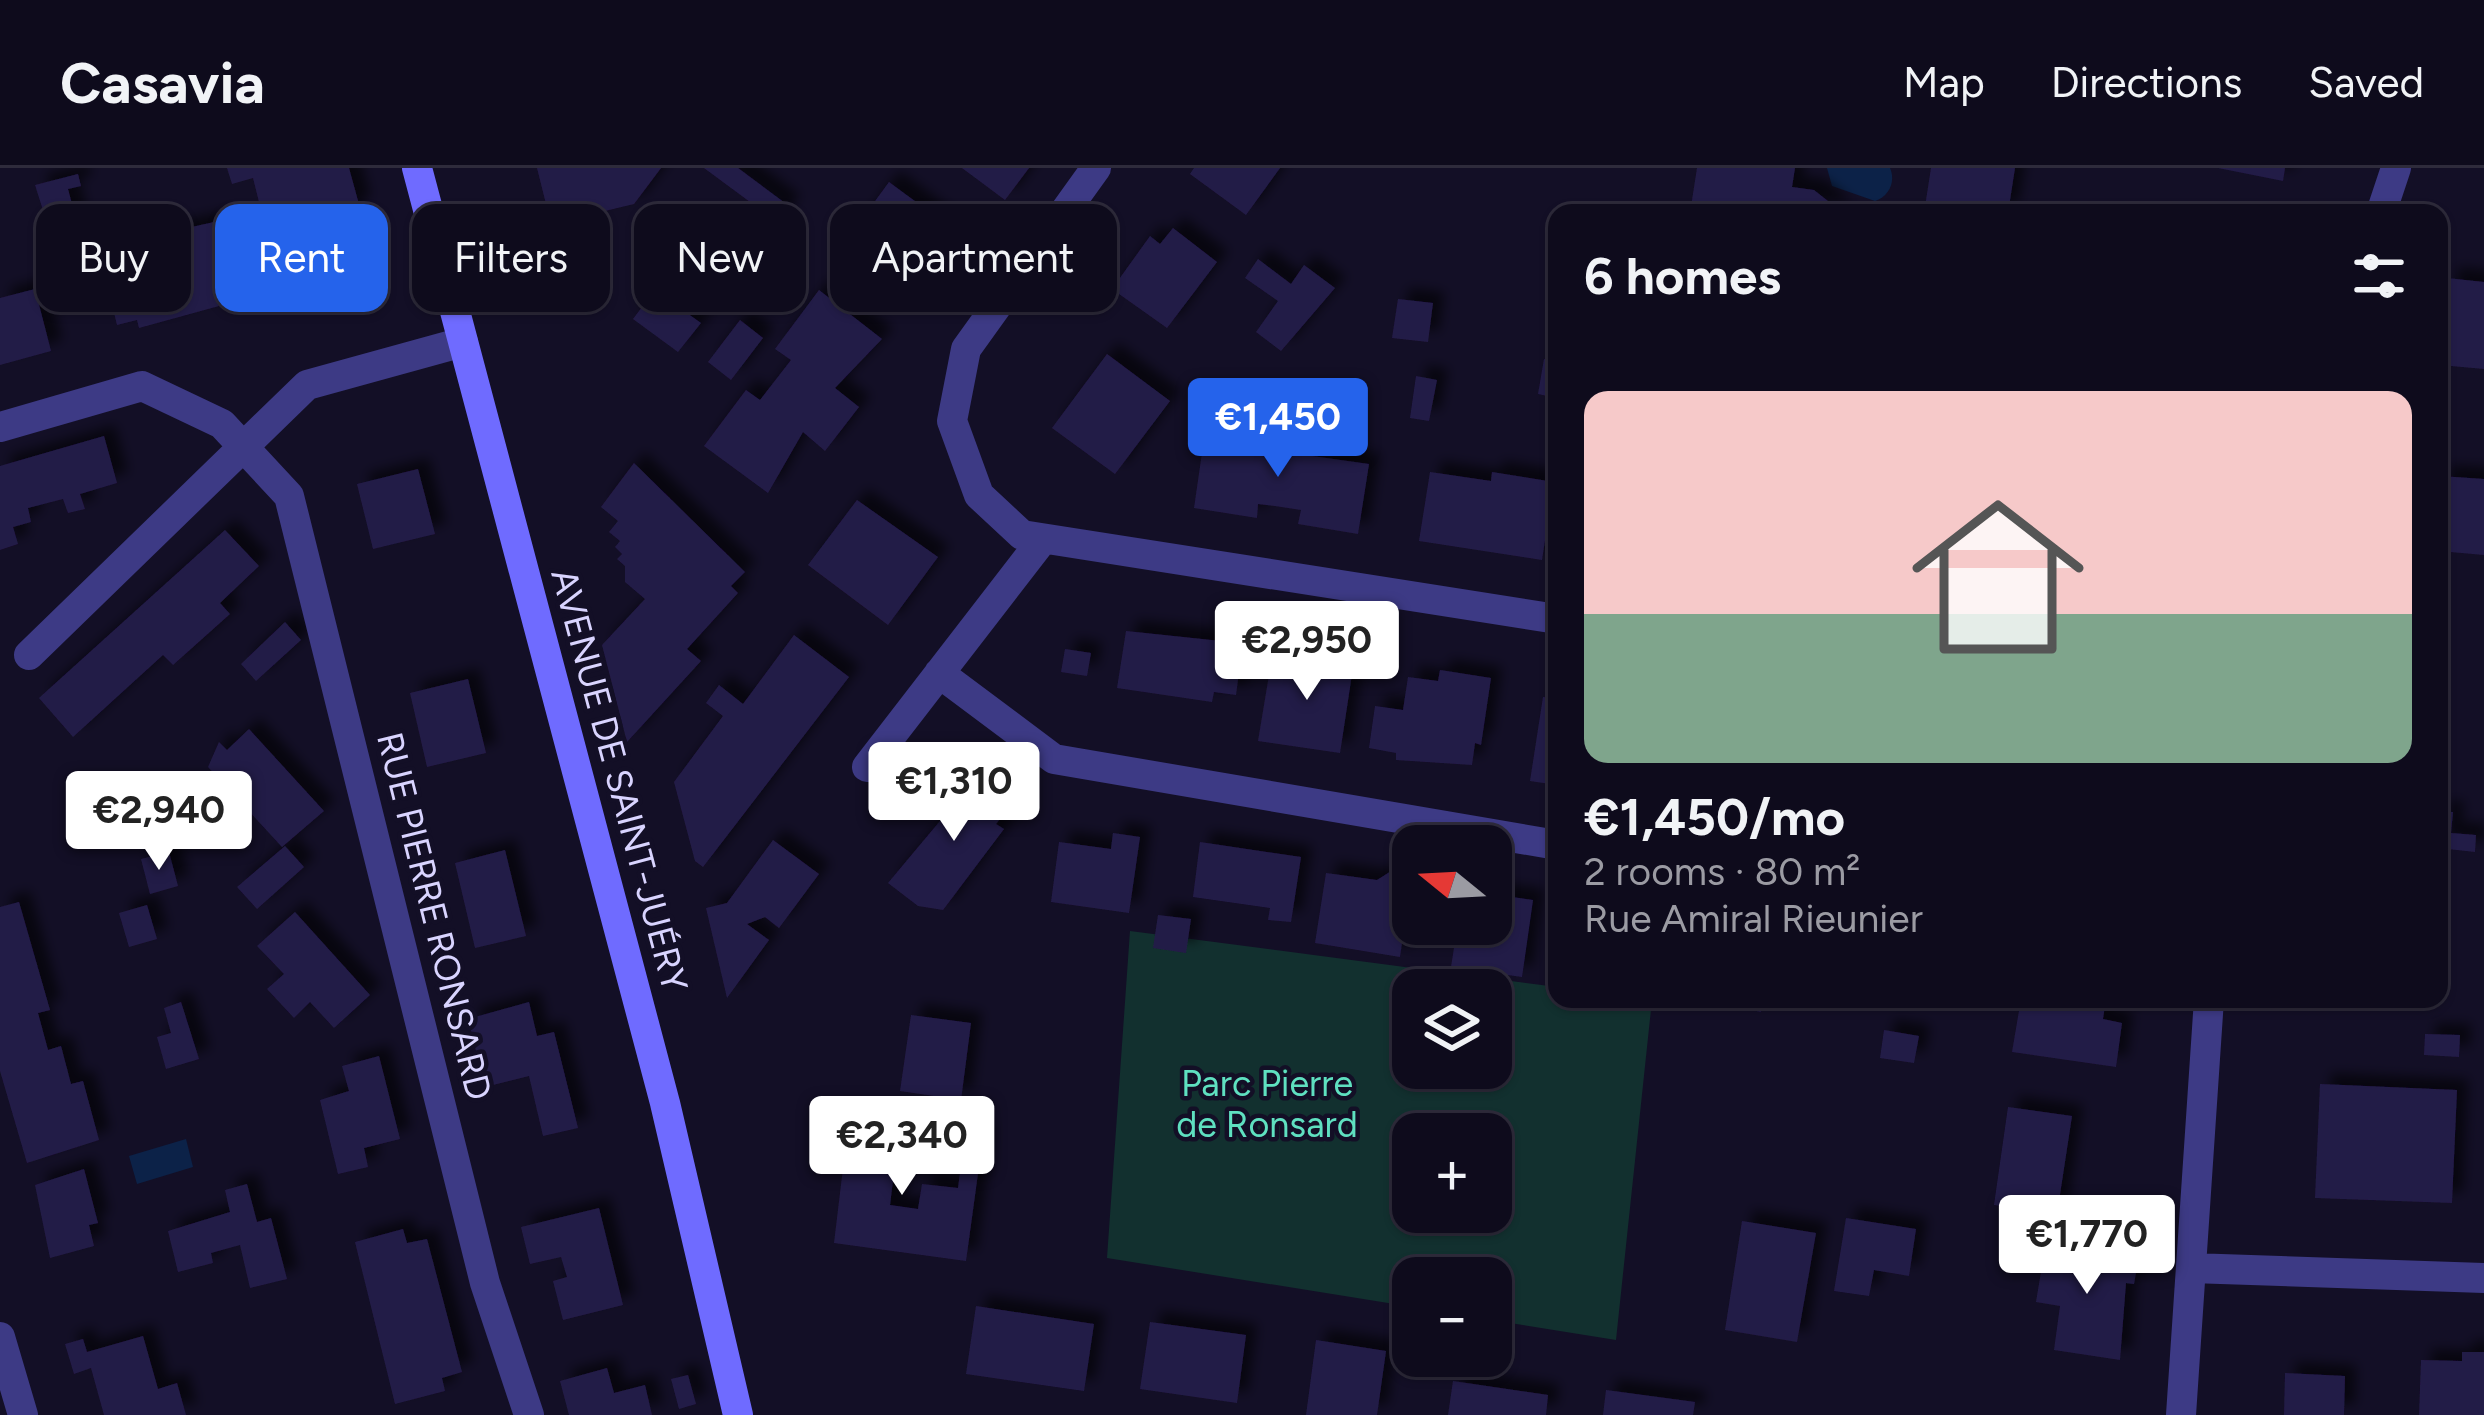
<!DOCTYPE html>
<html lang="en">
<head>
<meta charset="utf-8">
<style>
  body { margin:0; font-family:Figtree,sans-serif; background:#171425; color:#f1f3f6; height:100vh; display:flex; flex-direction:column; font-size:45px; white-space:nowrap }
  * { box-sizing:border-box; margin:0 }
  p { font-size:39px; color:#9b9ba3 }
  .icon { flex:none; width:66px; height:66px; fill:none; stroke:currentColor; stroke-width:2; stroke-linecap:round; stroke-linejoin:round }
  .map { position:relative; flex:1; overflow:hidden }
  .side { position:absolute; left:1548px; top:36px; width:900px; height:804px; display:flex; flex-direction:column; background:#0e0b1c; border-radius:24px; box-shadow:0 3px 9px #0004,0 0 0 3px #2e2b3b }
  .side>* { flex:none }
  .top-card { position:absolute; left:36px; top:36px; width:1140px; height:108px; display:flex; gap:24px }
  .needle { width:78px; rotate:288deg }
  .tools { position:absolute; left:1392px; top:657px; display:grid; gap:24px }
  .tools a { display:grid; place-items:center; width:120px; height:120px; border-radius:24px; background:#0e0b1c; box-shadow:0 3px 9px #0004,0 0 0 3px #2e2b3b; font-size:60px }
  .price { position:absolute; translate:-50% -102px; padding:0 27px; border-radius:12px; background:#fff; color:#222; font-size:39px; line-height:78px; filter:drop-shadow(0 3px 6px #0008) }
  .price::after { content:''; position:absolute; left:50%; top:72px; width:36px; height:27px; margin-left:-18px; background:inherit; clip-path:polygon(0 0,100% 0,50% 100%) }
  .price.active { background:#2563eb; color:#fff }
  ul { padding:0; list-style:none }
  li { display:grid; align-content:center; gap:24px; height:636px; padding:0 36px }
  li+li { border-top:3px solid #2e2b3b }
  li span { display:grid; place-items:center; height:372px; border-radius:24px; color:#555 }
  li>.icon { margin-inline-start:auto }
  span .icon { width:216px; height:216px; fill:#fffc; stroke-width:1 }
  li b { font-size:51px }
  h2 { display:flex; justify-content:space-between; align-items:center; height:144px; padding:0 36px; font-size:51px }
  .pill { padding:0 42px; border-radius:24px; background:#0e0b1c; box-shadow:0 3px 9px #0004,0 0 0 3px #2e2b3b; font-size:42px; line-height:108px }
  .pill.active { background:#2563eb; color:#fff }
  header { display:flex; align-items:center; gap:72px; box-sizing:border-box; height:168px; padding:0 60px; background:#0e0b1c; border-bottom:3px solid #2e2b3b }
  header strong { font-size:57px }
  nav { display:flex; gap:66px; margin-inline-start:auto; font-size:42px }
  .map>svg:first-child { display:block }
  .green { fill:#12302f; fill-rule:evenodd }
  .water { fill:#0c2248 }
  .building { fill:#241b47; filter:url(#shadow) }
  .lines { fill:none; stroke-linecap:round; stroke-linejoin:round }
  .street { stroke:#3d3a85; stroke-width:30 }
  .secondary { stroke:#6f6bff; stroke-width:30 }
  .labels { text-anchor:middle; stroke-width:9; stroke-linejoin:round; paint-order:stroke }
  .street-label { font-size:36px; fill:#d9d4ff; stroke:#130f26 }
  .park-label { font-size:36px; fill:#5fe0c0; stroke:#130f26 }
</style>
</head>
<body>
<header>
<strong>Casavia</strong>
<nav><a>Map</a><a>Directions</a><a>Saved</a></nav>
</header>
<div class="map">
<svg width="2484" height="1247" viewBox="0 0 2484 1247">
  <defs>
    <filter id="shadow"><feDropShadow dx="11" dy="-11" stdDeviation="6" flood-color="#0009"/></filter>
  </defs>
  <rect width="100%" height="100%" fill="#130f26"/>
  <path class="green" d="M1130 763 1557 819V831L1652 832 1616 1172 1491 1152V1110H1413V1139L1107 1090ZM1413 822H1491V900H1413ZM1413 966H1491V1044H1413Z"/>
  <path class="water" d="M1827 0H1890C1896 14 1889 28 1875 33L1832 18Z
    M186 971 193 999 137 1016 129 988Z"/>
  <path class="building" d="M227 0H349L360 40 349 43 357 77 297 91 289 56 266 62 253 10 232 16Z
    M537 0H661L634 36 551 56Z
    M704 0H738L789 38 777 54Z
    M962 0H1029L1005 32Z
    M1194 0H1280L1246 47 1190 6Z
    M1697 0H1795L1792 19 1814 22 1843 45H1690Z
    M1931 0H2015L2008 45H1924Z
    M2218 0H2285L2283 13Z
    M78 6 81 18 68 21 76 51 48 58 35 17Z
    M889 14 954 62 913 119 848 70Z
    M223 52 239 123 217 129 219 138 139 160 137 152 117 157 98 80Z
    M706 54 751 87 729 117 717 107 687 145 701 155 678 184 633 151Z
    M1173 60 1217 94 1167 160 1112 121 1150 68 1160 76Z
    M1258 91 1291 116 1304 97 1335 120 1281 183 1256 164 1278 133 1245 110Z
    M2447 110 2484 114V201L2440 197Z
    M35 121 51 183 0 197V130Z
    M819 122 882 171 835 220 859 239 825 283 803 264 768 325 704 278 746 222 760 232 791 192 775 181Z
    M1398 131 1433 135 1428 174 1392 170Z
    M740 152 763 170 731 212 708 194Z
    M1107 186 1170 233 1115 306 1052 260Z
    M1544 191 1557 193V230L1538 226Z
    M1416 208 1437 212 1429 253 1410 250Z
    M1219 256 1286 267 1284 284 1369 296 1358 366 1298 356 1301 342 1275 338 1258 336 1257 350 1194 340 1204 271Z
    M104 268 117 315 80 326 85 341 68 345 63 331 28 340 31 354 13 359 18 376 0 382V298Z
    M634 295 745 404 731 418 738 425 687 481 701 493 627 574 602 477 645 431 625 414V398L617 391 622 386 615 379 620 373 609 364 618 353 601 339Z
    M418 301 435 366 373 381 357 316Z
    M1430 304 1491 313 1492 304 1554 314 1542 392 1419 373Z
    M2440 308 2484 311V387L2439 383Z
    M857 332 938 389 888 457 808 397Z
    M225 362 259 398 220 435 230 446 173 497 163 487 73 569 39 530Z
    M285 454 301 472 256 513 241 496Z
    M1126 463 1221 473 1220 486 1241 489 1236 527 1214 524 1212 534 1117 520Z
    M794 467 849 509 703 699 695 693 674 614 723 548 706 535 719 517 743 536Z
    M1065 481 1091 485 1087 508 1061 504Z
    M1272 489 1354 493 1340 585 1258 573Z
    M1440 502 1491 510 1481 577 1475 575 1472 597 1396 592V585L1369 580 1375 538 1403 542 1408 509 1438 513Z
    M468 511 486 585 427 599 410 525Z
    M1543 529 1557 530V617L1530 613Z
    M249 561 324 643 282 679 208 599 219 574 227 582Z
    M972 600 1015 632 996 656 1004 661 943 742 918 738 888 715 950 641 945 637Z
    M2439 643 2453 644 2451 665 2476 667 2475 684 2439 680Z
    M1113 665 1140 669 1129 745 1051 734 1059 674 1111 681Z
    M773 672 819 706 779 760 765 749 747 756 769 772 727 830 706 740 727 735Z
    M1200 674 1301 689 1291 754 1268 752 1270 740 1193 729Z
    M285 678 304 699 257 741 237 719Z
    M505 682 526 768 475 780 455 695Z
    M169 684 178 718 150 726 141 691Z
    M1396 700 1410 718 1400 789 1315 775 1326 705 1377 712Z
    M1491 726 1533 732 1522 809 1451 799 1456 767 1429 762 1430 756H1491Z
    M19 734 50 842 38 845 48 882 61 878 71 916 83 913 99 972 27 995 0 903V739Z
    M147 737 157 771 129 779 119 745Z
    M295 744 370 827 334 860 310 834 294 850 267 821 284 806 257 778Z
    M1158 747 1191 751 1186 785 1153 780Z
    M1696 831H1763L1761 844Z
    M2021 831H2106L2103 851 2122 855 2116 899 2012 884Z
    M2301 831H2352V842L2301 840Z
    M181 834 199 891 166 901 157 869 171 865 164 840Z
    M529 834 537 868 554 864 578 960 543 968 529 908 485 919 468 851Z
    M911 847 971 855 961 932 900 923Z
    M1884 862 1919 868 1914 895 1880 890Z
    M2425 866 2460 867 2459 889 2424 887Z
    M379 888 400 971 364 980 368 999 338 1006 320 932 349 923 342 898Z
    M2320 916 2457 922 2452 1035 2315 1030Z
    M2008 939 2072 948 2057 1046 1994 1037Z
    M849 950 900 956 890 1037 918 1041 922 1016 958 1020 965 967 983 969 966 1093 834 1075Z
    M84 1001 98 1055 89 1057 94 1078 50 1090 35 1017Z
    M247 1016 257 1054 271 1050 287 1111 250 1120 240 1077 211 1085 213 1095 178 1104 168 1063 230 1044 225 1022Z
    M599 1040 623 1137 563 1152 553 1113 567 1109 561 1089 530 1096 521 1059Z
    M1846 1050 1916 1061 1909 1108 1874 1102 1869 1128 1834 1123Z
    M1742 1053 1816 1065 1797 1174 1725 1162Z
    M403 1061 407 1075 427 1071 462 1204 442 1210 445 1223 395 1236 355 1074Z
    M2046 1074 2139 1088 2134 1116 2126 1115 2120 1192 2054 1182 2060 1138 2036 1134Z
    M976 1138 1094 1156 1084 1223 966 1206Z
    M1150 1154 1246 1167 1237 1235 1140 1221Z
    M143 1168 158 1221 177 1215 186 1247H104L91 1200 74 1206 65 1176 83 1171 87 1184Z
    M1316 1172 1386 1183 1377 1247H1306Z
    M2462 1184H2484V1247H2419L2421 1192 2462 1193Z
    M607 1200 614 1225 645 1217 652 1247H569L560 1213Z
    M2285 1205 2345 1208 2344 1247H2284Z
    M688 1207 696 1236 679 1241 671 1211Z
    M1453 1213 1548 1227 1546 1247H1448Z
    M1606 1222 1695 1234 1693 1247H1603Z"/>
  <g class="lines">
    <path class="street" d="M1096 0 966 181 952 253 979 327 1022 367 1557 451
      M2381 45 2396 0
      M0 259 142 218 222 256 289 328 485 1115 529 1247
      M29 487 307 217 463 174
      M939 505 1054 591 1557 677
      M867 599 1043 371
      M2191 1100 2484 1110
      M0 1169 23 1247
      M2181 1247 2209 831"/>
    <path class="secondary" d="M417 0 665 935 738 1247"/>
  </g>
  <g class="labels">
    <g class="street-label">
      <text transform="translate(620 612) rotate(75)" y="13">AVENUE DE SAINT-JUÉRY</text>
      <text transform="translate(435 748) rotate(76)" y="13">RUE PIERRE RONSARD</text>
    </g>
    <g class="park-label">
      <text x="1267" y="928">Parc Pierre<tspan x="1267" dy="41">de Ronsard</tspan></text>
    </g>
  </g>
</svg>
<div class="tools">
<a><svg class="needle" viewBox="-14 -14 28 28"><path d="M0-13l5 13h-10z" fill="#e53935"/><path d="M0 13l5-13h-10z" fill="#9b9ba3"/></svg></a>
<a><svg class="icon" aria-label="layers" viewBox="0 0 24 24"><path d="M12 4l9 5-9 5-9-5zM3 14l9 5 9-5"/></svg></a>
<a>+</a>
<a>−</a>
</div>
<b class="price active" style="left:1278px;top:312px">€1,450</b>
<b class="price" style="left:1307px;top:535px">€2,950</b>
<b class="price" style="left:954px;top:676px">€1,310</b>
<b class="price" style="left:159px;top:705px">€2,940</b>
<b class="price" style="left:902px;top:1030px">€2,340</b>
<b class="price" style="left:2087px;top:1129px">€1,770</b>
<div class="top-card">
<a class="pill">Buy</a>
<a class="pill active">Rent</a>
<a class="pill">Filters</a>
<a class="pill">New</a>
<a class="pill">Apartment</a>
</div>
<section class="side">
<h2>6 homes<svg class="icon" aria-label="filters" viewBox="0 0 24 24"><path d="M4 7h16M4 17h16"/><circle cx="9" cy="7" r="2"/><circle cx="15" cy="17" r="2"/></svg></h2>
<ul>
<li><span style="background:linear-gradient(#f6c9c9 60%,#7fa58c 0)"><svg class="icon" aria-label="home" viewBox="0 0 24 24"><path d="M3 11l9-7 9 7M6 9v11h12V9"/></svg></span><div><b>€1,450/mo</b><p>2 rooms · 80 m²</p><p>Rue Amiral Rieunier</p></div></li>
</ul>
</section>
</div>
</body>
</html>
